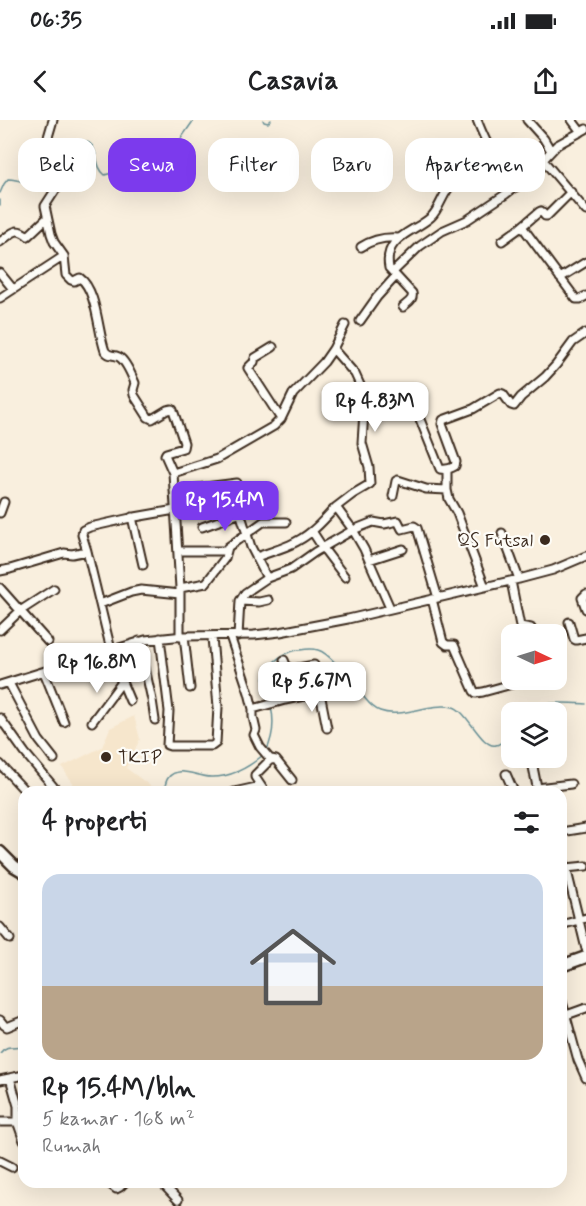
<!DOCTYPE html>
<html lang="id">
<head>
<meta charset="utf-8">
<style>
  body { margin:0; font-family:Mynerve,sans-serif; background:#f2f2f2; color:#202124; height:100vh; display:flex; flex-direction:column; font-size:22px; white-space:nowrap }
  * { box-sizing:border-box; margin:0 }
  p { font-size:20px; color:#757577 }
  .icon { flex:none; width:33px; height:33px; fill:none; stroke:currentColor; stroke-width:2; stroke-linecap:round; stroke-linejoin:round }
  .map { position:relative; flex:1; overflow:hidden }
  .sheet { position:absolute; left:18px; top:666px; width:549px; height:402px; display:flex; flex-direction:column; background:#fff; border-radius:18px; box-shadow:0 6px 24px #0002 }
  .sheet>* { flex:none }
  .banner { position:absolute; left:18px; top:18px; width:550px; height:54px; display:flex; gap:12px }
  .needle { width:39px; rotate:94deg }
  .controls { position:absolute; left:501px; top:504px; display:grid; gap:12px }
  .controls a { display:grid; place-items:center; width:66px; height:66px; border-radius:12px; background:#fff; box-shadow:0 6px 24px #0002; font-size:30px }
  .price { position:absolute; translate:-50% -51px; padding:0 14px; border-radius:12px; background:#fff; color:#222; font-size:20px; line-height:39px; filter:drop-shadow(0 2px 3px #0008) }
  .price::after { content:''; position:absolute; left:50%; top:36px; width:18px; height:14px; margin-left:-9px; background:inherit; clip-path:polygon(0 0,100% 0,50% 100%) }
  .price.on { background:#7c3aed; color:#fff }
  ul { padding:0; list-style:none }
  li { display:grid; align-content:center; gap:12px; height:318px; padding:0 24px }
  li+li { border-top:2px solid #e0e0e0 }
  li span { display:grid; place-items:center; height:186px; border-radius:18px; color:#555 }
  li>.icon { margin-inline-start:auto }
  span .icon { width:108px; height:108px; fill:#fffc; stroke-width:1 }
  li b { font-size:26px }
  h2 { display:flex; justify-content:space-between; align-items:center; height:72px; padding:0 24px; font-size:26px }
  .tag { padding:0 21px; border-radius:18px; background:#fff; box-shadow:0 6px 24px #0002; font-size:21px; line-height:54px }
  .tag.on { background:#7c3aed; color:#fff }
  .status { display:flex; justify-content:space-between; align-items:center; height:42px; padding:0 30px; background:#fff; direction:ltr }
  .status svg { height:16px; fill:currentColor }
  header { display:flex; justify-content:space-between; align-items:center; height:78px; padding:0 24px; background:#fff; font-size:27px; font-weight:700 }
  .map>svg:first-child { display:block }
  .built { fill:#f6e6cc }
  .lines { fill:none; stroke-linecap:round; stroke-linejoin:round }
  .stream { stroke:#678f95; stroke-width:1.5 }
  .street-casing { stroke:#3b2a1e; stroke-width:11 }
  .secondary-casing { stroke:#3b2a1e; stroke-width:15 }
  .street { stroke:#fdfcf7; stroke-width:7 }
  .secondary { stroke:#fdfcf7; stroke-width:10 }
  .poi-dot { fill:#3b2a1e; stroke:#fdfcf7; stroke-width:2 }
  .labels { text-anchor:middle; stroke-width:4.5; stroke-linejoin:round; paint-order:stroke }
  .poi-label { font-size:18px; fill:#3b2a1e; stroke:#fdfcf7; text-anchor:end }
</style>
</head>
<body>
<div class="status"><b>06:35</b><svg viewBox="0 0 49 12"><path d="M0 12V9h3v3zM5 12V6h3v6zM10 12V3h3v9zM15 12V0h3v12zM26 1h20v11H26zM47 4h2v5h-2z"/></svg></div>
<header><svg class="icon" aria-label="back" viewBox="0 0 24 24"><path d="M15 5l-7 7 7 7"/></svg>Casavia<svg class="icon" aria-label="share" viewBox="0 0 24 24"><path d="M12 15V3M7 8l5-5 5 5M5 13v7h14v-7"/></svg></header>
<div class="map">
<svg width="586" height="1086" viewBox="0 0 586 1086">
  <rect width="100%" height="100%" fill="#f9efde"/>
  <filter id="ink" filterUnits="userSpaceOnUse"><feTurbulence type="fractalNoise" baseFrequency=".0167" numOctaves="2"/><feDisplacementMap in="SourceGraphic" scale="12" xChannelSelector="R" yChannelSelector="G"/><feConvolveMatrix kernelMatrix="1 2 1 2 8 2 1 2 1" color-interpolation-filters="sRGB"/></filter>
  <g filter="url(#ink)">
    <path class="built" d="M134 596 140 619 126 648 153 668V672H78L62 647 102 627 110 608Z"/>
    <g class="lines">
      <path class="stream" d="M263 0 264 2 268 3 271 0
        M58 55C62 38 65 31 78 20 103 21 91 44 105 55 109 54 114 52 119 52 127 51 134 57 142 55 164 50 181 17 194 0
        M0 73 4 64 8 59C27 59 35 73 54 61
        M0 80V85
        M270 582C265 570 260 559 269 548 277 537 287 531 300 530 306 529 312 528 318 530 332 534 353 565 363 576 368 582 372 588 380 591 401 599 430 582 453 587 467 590 482 629 496 625 501 624 507 618 512 615
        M527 592C537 580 571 583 586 584
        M266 632C273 617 275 603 271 587
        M164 672C165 668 165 662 168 658 178 644 199 658 212 657 232 657 248 648 263 635
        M24 846 21 851 19 860 24 870
        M0 933C7 924 14 928 24 926"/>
      <defs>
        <path id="street" d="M53 0 48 17V24L55 51 56 69 45 86 51 114 54 122 64 136 66 155 71 160 74 161 80 158C97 170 98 213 105 231 111 238 112 233 119 237 126 241 132 256 135 263L133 270 134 275 148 297 152 299 167 290 172 289 173 290 184 323 183 328 166 333 165 335 173 353
          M477 0C488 28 497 43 516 67
          M527 0 544 19 551 31
          M572 0 581 12
          M543 40 586 91
          M520 108 524 109 576 179H580L586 176
          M502 121 520 108 539 92 541 91 545 96H547L571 72
          M0 122C13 113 15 106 28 116L47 98
          M361 127C372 120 385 117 398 118
          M393 152 420 126 442 111 467 100 506 74 525 59 557 25 586 9
          M0 153 13 169
          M560 158 586 142
          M0 178 64 136
          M403 187C407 183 414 180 412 173L389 148C383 117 413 113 431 97 440 89 443 71 454 62 460 57 469 58 476 54 483 51 489 44 495 39
          M360 201 377 177 396 156
          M273 227 255 238 254 242 248 248 281 299
          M333 229 355 254 365 276 362 323 369 347 370 364 353 374 336 387
          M417 292 440 349C445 350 450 349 455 346L456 342 442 304 443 300 473 289 500 273 503 274 511 285 514 286 521 277 545 257 556 245 573 222 586 213
          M447 349V370L449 379 457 393 485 467
          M174 371 237 363
          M235 376 251 427 267 458
          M393 376 396 361 398 360 426 369 447 370
          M0 393 4 382
          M132 397 143 445
          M202 407 241 393
          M312 411 323 428 345 457
          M502 413 519 459
          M87 431 82 415 83 410 90 407 135 397 175 390
          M178 431H226
          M256 437C276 430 296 425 312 411 321 404 328 395 336 387L353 410 373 402 384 404 398 401 402 409 414 406 417 408 438 478
          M369 440 403 429
          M0 451 10 449 64 433 72 434 87 431 111 530
          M511 461 520 506 531 508 534 514
          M0 468 48 522
          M180 468 206 463 225 438 228 427 263 402H286
          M586 474 582 478 586 489
          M432 479 443 522 447 525H454L474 571 476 573 483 572 526 560
          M240 481 259 482 268 480
          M100 484 131 472 141 470 180 474
          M569 502 574 519 576 520 586 518
          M0 510 20 491 54 469
          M184 516 190 568
          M230 516 249 573 253 589 285 580 346 567
          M238 516 240 481 245 473 267 458 291 449 315 432 353 410 364 429 390 488
          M180 517V468L173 353 217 339 274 306 281 299 293 274 324 242 333 229 345 205
          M160 518 169 591 167 625 170 626H212L216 623 218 587 212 517
          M139 521 152 580 155 600
          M106 532 122 562 130 581
          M284 540 288 550 293 578
          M288 550 314 545
          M44 552 64 602
          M9 563 39 620 54 639
          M0 565 145 520 184 516 254 515 280 512 348 499 519 459 553 450 586 436
          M320 573 327 608
          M253 589V597L256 610 254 615 260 627 271 640
          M0 598 25 633 58 672
          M92 602 122 562
          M0 644 26 672
          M533 647 538 672
          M506 654 514 672
          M537 668 571 664
          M234 672 261 666
          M265 672 255 657V655L271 639 276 640 292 660
          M561 712 586 708
          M561 733 567 751 586 829
          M566 748 586 746
          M561 805 586 798
          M0 807 10 819
          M561 878 578 940 586 958
          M561 897 586 888
          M0 900 4 905 7 907 24 900
          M10 958 18 986V1004L24 1021
          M0 960 24 955
          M0 1002H17
          M0 1041 12 1047
          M107 1062 116 1069 120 1067 125 1062
          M161 1062 178 1080"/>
        <path id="secondary" d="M0 732 14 746 24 752
          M561 846 586 837"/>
      </defs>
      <use href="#street" class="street-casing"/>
      <use href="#secondary" class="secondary-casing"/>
      <use href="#street" class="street"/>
      <use href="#secondary" class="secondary"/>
    </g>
  </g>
  <g class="poi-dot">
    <circle cx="545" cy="420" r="6"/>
    <circle cx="106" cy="637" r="6"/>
  </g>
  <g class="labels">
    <g class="poi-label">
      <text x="533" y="426">QS Futsal</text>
      <text x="118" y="643" text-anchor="start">TKIP</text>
    </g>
  </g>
</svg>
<div class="controls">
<a><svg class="needle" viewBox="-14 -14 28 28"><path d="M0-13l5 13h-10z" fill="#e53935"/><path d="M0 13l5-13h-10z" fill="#757577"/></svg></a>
<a><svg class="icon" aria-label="layers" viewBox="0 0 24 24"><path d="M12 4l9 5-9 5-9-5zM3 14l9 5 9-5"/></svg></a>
</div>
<b class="price" style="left:375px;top:313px">Rp 4.83M</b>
<b class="price on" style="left:225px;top:412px">Rp 15.4M</b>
<b class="price" style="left:97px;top:574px">Rp 16.8M</b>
<b class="price" style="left:312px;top:593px">Rp 5.67M</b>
<div class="banner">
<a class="tag">Beli</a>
<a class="tag on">Sewa</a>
<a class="tag">Filter</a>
<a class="tag">Baru</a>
<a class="tag">Apartemen</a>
</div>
<section class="sheet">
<h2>4 properti<svg class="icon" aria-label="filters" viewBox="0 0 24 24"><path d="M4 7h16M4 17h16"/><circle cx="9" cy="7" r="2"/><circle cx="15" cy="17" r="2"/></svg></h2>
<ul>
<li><span style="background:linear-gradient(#c9d6e8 60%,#b9a48a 0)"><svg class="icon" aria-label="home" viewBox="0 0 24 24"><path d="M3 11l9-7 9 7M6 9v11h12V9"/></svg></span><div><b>Rp 15.4M/bln</b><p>5 kamar · 168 m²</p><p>Rumah</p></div></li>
</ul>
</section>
</div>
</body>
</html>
